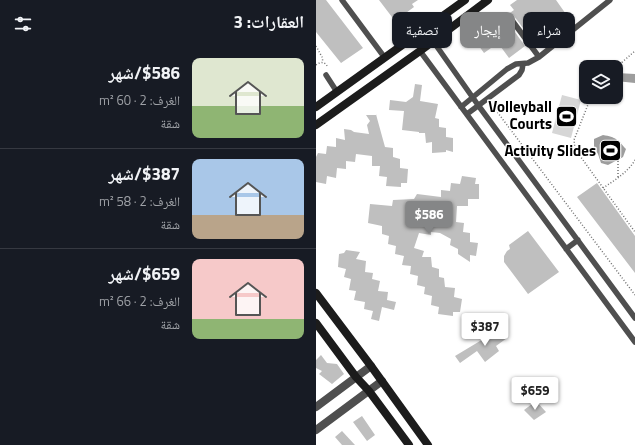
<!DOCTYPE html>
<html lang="ar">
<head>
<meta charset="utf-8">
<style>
  body { margin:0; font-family:"Titillium Web","Noto Naskh Arabic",sans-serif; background:#242831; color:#f1f3f6; direction:rtl; height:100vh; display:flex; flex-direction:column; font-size:15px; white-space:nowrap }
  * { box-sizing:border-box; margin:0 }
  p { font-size:13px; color:#9ea1a6 }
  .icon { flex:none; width:22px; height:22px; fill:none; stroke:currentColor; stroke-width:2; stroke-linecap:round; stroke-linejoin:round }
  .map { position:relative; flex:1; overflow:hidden; direction:ltr }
  .details { display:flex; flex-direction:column; background:#171b24; width:316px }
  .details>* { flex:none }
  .top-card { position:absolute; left:12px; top:12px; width:247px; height:36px; direction:rtl; display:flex; gap:8px }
  .controls { position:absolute; left:263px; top:60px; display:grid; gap:8px }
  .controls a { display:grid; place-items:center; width:44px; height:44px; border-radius:8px; background:#171b24; box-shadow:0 1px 3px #0004; font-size:20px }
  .price { position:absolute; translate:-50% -34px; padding:0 9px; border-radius:4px; background:#fff; color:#222; font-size:13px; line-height:26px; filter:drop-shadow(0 1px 2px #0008) }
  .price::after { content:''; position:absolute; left:50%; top:24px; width:12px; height:9px; margin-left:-6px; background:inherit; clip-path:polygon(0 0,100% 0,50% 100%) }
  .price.selected { background:#858687; color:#fff }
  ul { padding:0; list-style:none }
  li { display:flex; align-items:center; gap:12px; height:100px; padding:0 12px }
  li+li { border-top:1px solid #363941 }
  li span { display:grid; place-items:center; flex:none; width:112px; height:80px; border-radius:8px; color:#555 }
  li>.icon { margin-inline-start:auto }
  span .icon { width:48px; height:48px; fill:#fffc; stroke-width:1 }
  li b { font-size:17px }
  h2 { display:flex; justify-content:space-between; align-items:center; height:48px; padding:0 12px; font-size:17px }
  .pill { padding:0 14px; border-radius:8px; background:#171b24; box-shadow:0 1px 3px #0004; font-size:14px; line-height:36px }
  .pill.selected { background:#858687; color:#fff }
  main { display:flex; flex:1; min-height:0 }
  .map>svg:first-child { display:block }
  .green { fill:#d6d6d6 }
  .water { fill:#9d9d9d }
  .building { fill:#bfbfbf }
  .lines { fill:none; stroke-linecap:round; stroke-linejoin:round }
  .path { stroke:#717171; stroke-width:1.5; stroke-dasharray:1 2; stroke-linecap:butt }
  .lane { stroke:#4f4f4f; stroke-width:5.5 }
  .street { stroke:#4f4f4f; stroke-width:8 }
  .secondary { stroke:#1c1c1c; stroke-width:8 }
  .labels { text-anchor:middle; stroke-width:3; stroke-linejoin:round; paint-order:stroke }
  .poi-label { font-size:15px; font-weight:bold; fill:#000; stroke:#fff; text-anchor:end }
</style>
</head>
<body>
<main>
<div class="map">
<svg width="319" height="445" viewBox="0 0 319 445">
  <rect width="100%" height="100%" fill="#fff"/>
  <path class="green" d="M246 95 265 100 255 138 236 133Z"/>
  <path class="water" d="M301 73 319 74V83L300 81Z
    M287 135C300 137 302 140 310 149L307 157 292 165 285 163 282 154 278 147V139Z"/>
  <path class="building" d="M0 0H10L47 48 25 63 0 32Z
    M63 0H102L96 4 98 7 79 21Z
    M201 0H240L252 17 216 40 198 16 196 15H193L191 18V21L209 46 193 58 182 43 168 53 158 39 198 10 194 5Z
    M99 84 106 85 104 101 122 104 119 118 123 119V127L130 128V137L137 138V152L130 150V152L116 153V142L110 143 109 133H103V132L86 130 88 111 73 110 74 100 90 102 97 97Z
    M60 114 61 118 69 147 77 148V157L84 159V168L92 169 91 183H85V187L70 186 71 177 63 176 64 166H56V156L40 154 39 162 30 161V169L21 168 20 178 11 176 10 184 0 182V157L2 153 10 154 11 146 20 147V138L29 140 28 129 35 130 38 132 53 134 51 125 54 121 50 115H60Z
    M146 176 160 178 159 184H163V199H152V206H141L140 222 148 223 147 232 154 233V242L162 243 160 256 154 255V262L142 254V249L134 245 135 239 124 233 115 232V235L103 233 98 248 108 251 106 257H115L116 267 123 269V277L128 278 129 287 139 288 138 297 146 299 144 312H137V316L122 314 123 307 115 305 116 296 108 294 109 287 101 285 102 276 94 274 95 266 86 265 88 256 79 254 80 246 72 244 73 236 66 234V226L52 223 54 204 76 206 77 200 98 199 101 194 125 197V190L134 191 135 183 144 184Z
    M281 183 319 236V273L261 197Z
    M212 231 243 272 212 294 188 262V256L191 251 194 249 193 245Z
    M30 250 44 252 40 259 50 261 49 272 57 273 56 279 64 281 62 291 72 292 71 300 80 302 78 310 66 307 63 321 55 319 57 311 48 309 49 302 38 300 40 291 33 290 35 279 28 277 30 269 22 267 23 254 28 253Z
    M184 327 191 338 180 346 183 351 169 362 161 351 144 363 139 356 169 338Z
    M5 355 11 363 21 364 28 374 16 384 3 374 6 371 0 368V360Z
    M220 401 230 412 218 420 208 410Z
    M46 416 59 435 51 441 37 422Z
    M26 431 39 445H26L19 437Z"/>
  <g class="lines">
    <path class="path" d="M0 46 6 57 7 62
      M0 65C5 61 10 62 12 68
      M295 67 304 64 319 51
      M275 97 258 140 259 149 319 232
      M176 105 319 295
      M302 161V177
      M287 188C299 180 312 172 319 160"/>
    <path class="lane" d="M26 0 69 58
      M195 19 223 57
      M117 41 162 105 319 318
      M104 51 319 342
      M10 75 21 92
      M145 107 191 69 200 64 212 63 223 57 294 0
      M151 114 203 75 206 70 207 64
      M250 249 262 240"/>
    <path class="street" d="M0 407 55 366
      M0 430 66 381"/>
    <path class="secondary" d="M0 107 149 0
      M0 125 104 51 172 0
      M0 293 55 366 112 445
      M0 323 40 377 53 391 93 445"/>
  </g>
  <defs>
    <symbol id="stadium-square" viewBox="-11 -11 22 22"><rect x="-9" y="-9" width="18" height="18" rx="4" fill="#000" stroke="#fff"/><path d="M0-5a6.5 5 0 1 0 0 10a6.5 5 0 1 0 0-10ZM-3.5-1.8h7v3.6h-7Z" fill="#fff"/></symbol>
  </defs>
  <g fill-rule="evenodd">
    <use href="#stadium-square" x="238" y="104" width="25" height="25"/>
    <use href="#stadium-square" x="282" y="138" width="25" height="25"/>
  </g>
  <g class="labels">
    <g class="poi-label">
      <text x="236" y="112">Volleyball<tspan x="236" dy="17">Courts</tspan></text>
      <text x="280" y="156">Activity Slides</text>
    </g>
  </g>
</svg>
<div class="controls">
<a><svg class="icon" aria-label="layers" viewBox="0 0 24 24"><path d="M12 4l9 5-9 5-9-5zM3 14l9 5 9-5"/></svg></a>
</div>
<b class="price selected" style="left:113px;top:235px">$586</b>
<b class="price" style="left:169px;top:347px">$387</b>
<b class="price" style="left:219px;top:411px">$659</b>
<div class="top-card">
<a class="pill">شراء</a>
<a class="pill selected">إيجار</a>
<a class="pill">تصفية</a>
</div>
</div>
<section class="details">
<h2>العقارات: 3<svg class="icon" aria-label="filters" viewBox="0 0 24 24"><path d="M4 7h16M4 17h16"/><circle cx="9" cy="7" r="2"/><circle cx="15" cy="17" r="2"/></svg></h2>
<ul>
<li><span style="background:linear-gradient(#dfe7d0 60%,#8fb573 0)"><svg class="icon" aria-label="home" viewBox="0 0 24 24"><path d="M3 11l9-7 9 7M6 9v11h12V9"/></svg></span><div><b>$586/شهر</b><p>الغرف: 2 · 60 m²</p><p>شقة</p></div></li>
<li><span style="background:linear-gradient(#a9c7e8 70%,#b9a48a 0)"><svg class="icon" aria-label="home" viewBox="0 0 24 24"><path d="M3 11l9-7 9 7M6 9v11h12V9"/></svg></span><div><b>$387/شهر</b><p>الغرف: 2 · 58 m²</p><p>شقة</p></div></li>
<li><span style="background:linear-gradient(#f6c9c9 75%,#8fb573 0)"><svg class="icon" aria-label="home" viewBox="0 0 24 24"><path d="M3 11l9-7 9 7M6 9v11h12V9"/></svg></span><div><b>$659/شهر</b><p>الغرف: 2 · 66 m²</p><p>شقة</p></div></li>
</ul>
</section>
</main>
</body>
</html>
